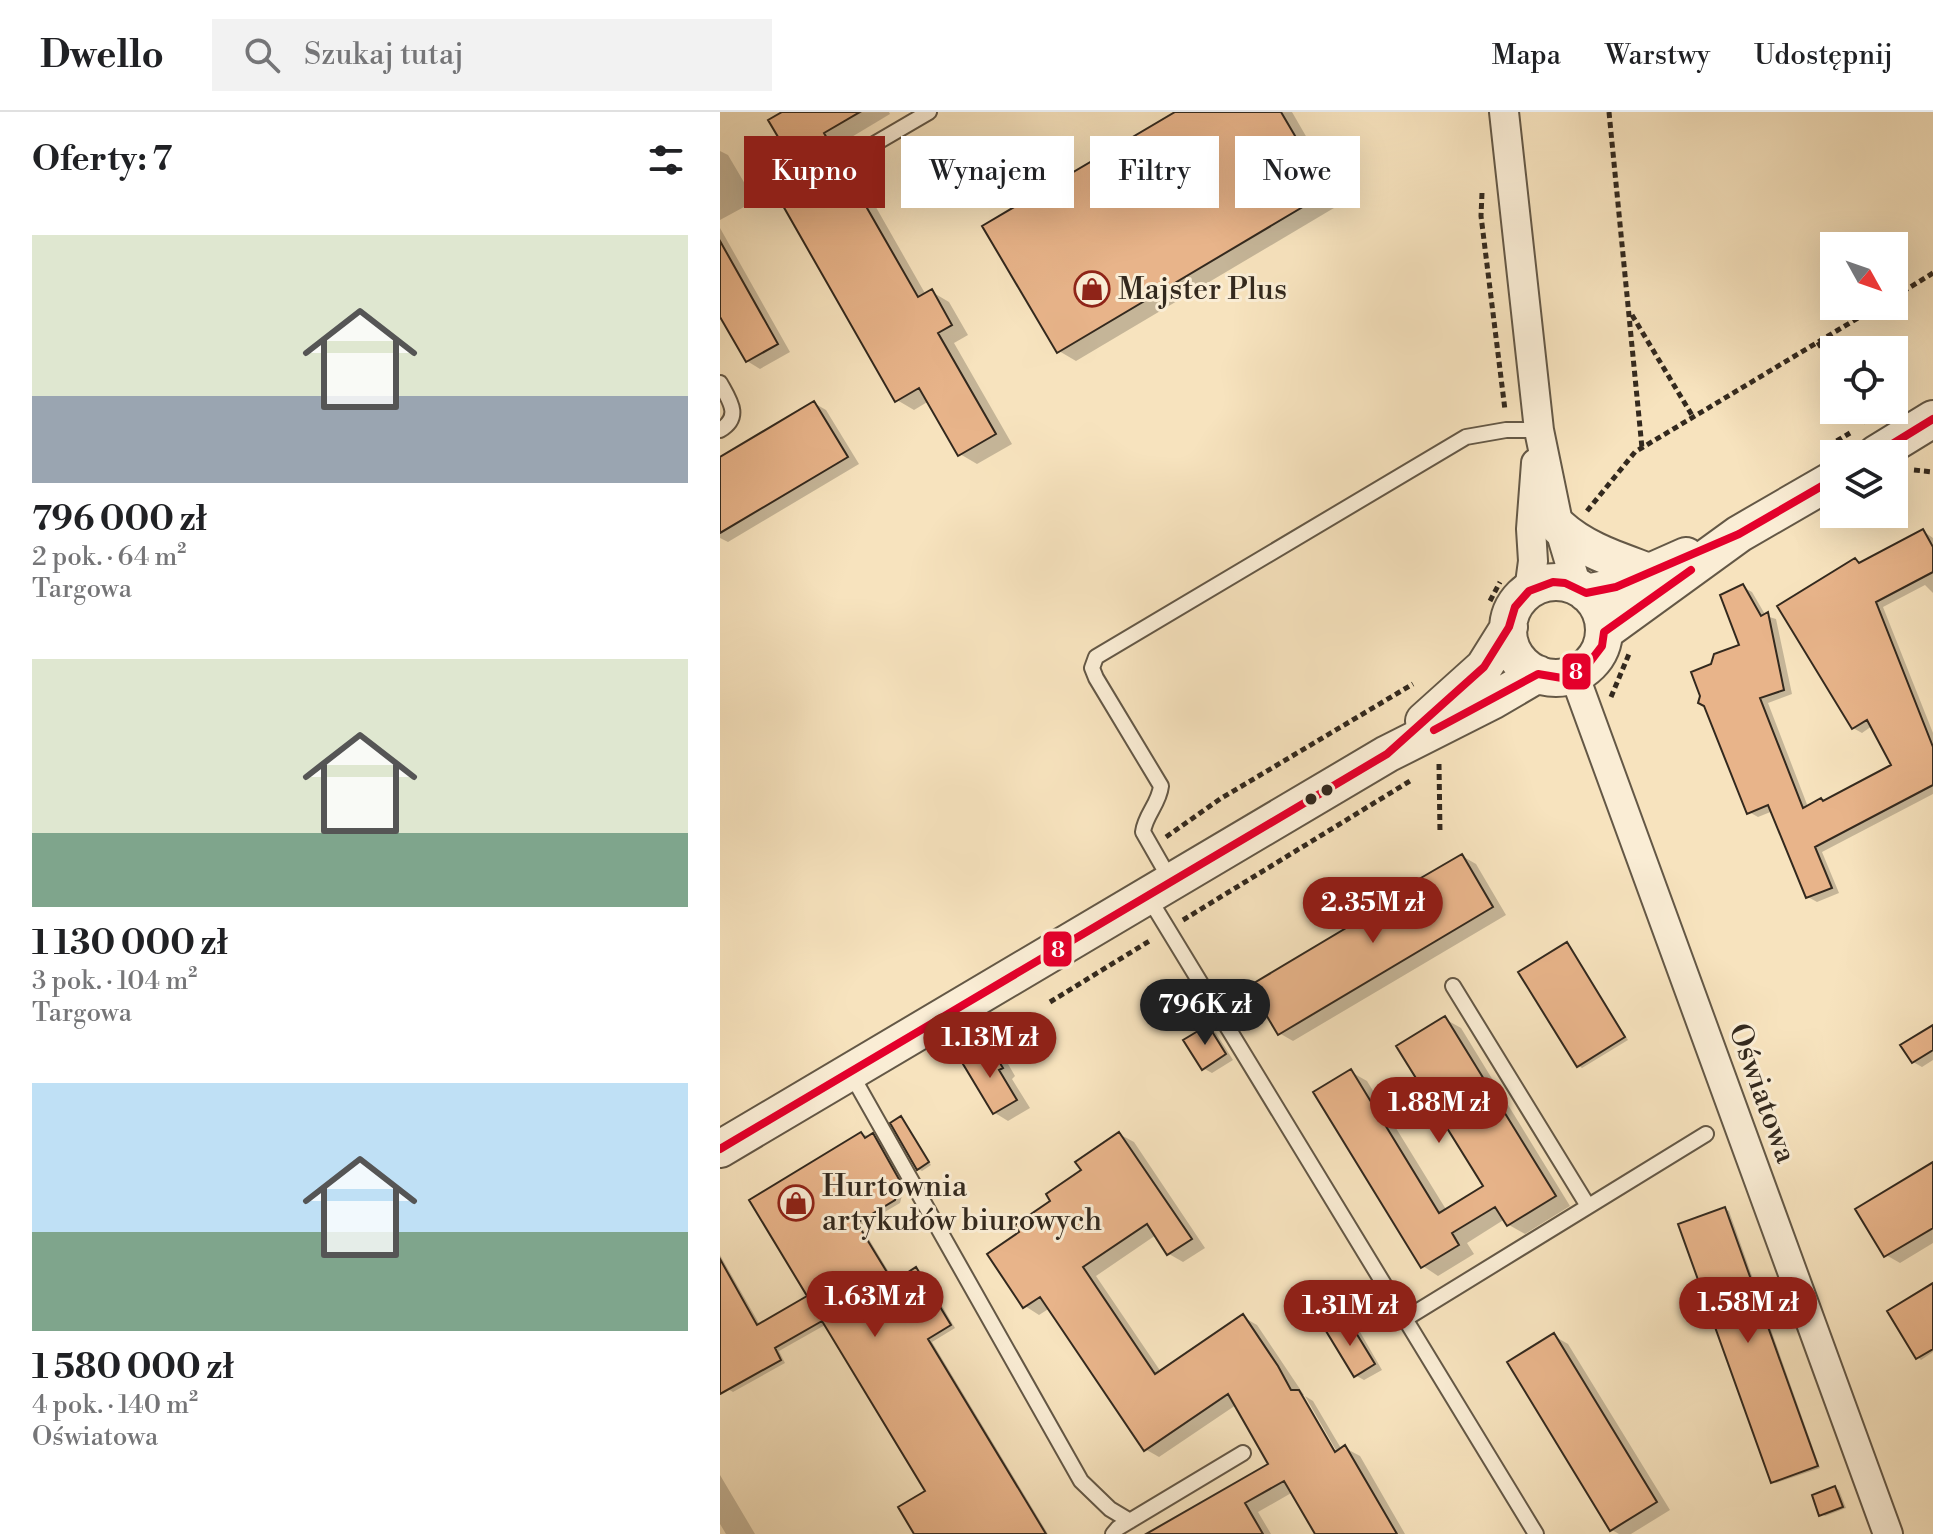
<!DOCTYPE html>
<html lang="pl">
<head>
<meta charset="utf-8">
<style>
  body { margin:0; font-family:"Libre Bodoni",serif; background:#f2f2f2; color:#202124; height:100vh; display:flex; flex-direction:column; font-size:30px; white-space:nowrap }
  * { box-sizing:border-box; margin:0 }
  p { font-size:26px; color:#757577 }
  .icon { flex:none; width:44px; height:44px; fill:none; stroke:currentColor; stroke-width:2; stroke-linecap:round; stroke-linejoin:round }
  .map { position:relative; flex:1; overflow:hidden }
  .drawer { display:flex; flex-direction:column; background:#fff; width:720px }
  .drawer>* { flex:none }
  .hud { position:absolute; left:24px; top:24px; width:760px; height:72px; display:flex; gap:16px }
  .needle { width:52px; rotate:130deg }
  .fabs { position:absolute; left:1100px; top:120px; display:grid; gap:16px }
  .fabs a { display:grid; place-items:center; width:88px; height:88px; border-radius:0px; background:#fff; box-shadow:0 8px 32px #0002; font-size:40px }
  .price { position:absolute; translate:-50% -68px; padding:0 18px; border-radius:28px; background:#8f2418; color:#fff; font-size:26px; line-height:52px; filter:drop-shadow(0 2px 4px #0008) }
  .price::after { content:''; position:absolute; left:50%; top:48px; width:24px; height:18px; margin-left:-12px; background:inherit; clip-path:polygon(0 0,100% 0,50% 100%) }
  .price.selected { background:#222; color:#fff }
  ul { padding:0; list-style:none }
  li { display:grid; align-content:center; gap:16px; height:424px; padding:0 32px }
  li span { display:grid; place-items:center; height:248px; border-radius:0px; color:#555 }
  li>.icon { margin-inline-start:auto }
  span .icon { width:144px; height:144px; fill:#fffc; stroke-width:1 }
  li b { font-size:34px }
  h2 { display:flex; justify-content:space-between; align-items:center; height:96px; padding:0 32px; font-size:34px }
  .pill { padding:0 28px; border-radius:0px; background:#fff; box-shadow:0 8px 32px #0002; font-size:28px; line-height:72px }
  .pill.selected { background:#8f2418; color:#fff }
  header { display:flex; align-items:center; gap:48px; box-sizing:border-box; height:112px; padding:0 40px; background:#fff; border-bottom:2px solid #e0e0e0 }
  header strong { font-size:38px }
  nav { display:flex; gap:44px; margin-inline-start:auto; font-size:28px }
  .search { width:560px; height:72px; background:#f2f2f2; display:flex; align-items:center; gap:20px; box-sizing:border-box; padding:0 28px; border-radius:0px; color:#757577; font-size:30px }
  main { display:flex; flex:1; min-height:0 }
  .map>svg:first-child { display:block }
  .shadow { fill:#0003 }
  .building { fill:#e8b48a; stroke:#33291e; stroke-width:2 }
  .lines { fill:none; stroke-linecap:round; stroke-linejoin:round }
  .service-casing { stroke:#645846; stroke-width:18 }
  .minor-casing { stroke:#645846; stroke-width:32 }
  .tertiary-casing { stroke:#645846; stroke-width:40 }
  .path { stroke:#33291e; stroke-width:5; stroke-dasharray:6 4; stroke-linecap:butt }
  .service { stroke:#faedd5; stroke-width:14 }
  .minor { stroke:#faedd5; stroke-width:28 }
  .tertiary { stroke:#faedd5; stroke-width:36 }
  .bus-1-casing { stroke:#faedd5; stroke-width:14 }
  .bus-1 { stroke:#e4002b; stroke-width:8 }
  .bus-dot { fill:#33291e; stroke:#faedd5; stroke-width:3 }
  .labels { text-anchor:middle; stroke-width:6; stroke-linejoin:round; paint-order:stroke }
  .poi-label { font-size:30px; fill:#33291e; stroke:#faedd5; text-anchor:start }
  .street-label { font-size:30px; fill:#33291e; stroke:#faedd5 }
  .line-badge { stroke:#faedd5; stroke-width:3 }
  .badge-label { font-size:22px; text-anchor:middle; font-weight:bold; fill:#fff }
</style>
</head>
<body>
<header>
<strong>Dwello</strong>
<div class="search"><svg class="icon" aria-label="search" viewBox="0 0 24 24"><circle cx="10" cy="10" r="6"/><path d="M15 15l6 6"/></svg>Szukaj tutaj</div>
<nav><a>Mapa</a><a>Warstwy</a><a>Udostępnij</a></nav>
</header>
<main>
<section class="drawer">
<h2>Oferty: 7<svg class="icon" aria-label="filters" viewBox="0 0 24 24"><path d="M4 7h16M4 17h16"/><circle cx="9" cy="7" r="2"/><circle cx="15" cy="17" r="2"/></svg></h2>
<ul>
<li><span style="background:linear-gradient(#dfe7d0 65%,#9aa5b1 0)"><svg class="icon" aria-label="home" viewBox="0 0 24 24"><path d="M3 11l9-7 9 7M6 9v11h12V9"/></svg></span><div><b>796 000 zł</b><p>2 pok. · 64 m²</p><p>Targowa</p></div></li>
<li><span style="background:linear-gradient(#dfe7d0 70%,#7fa58c 0)"><svg class="icon" aria-label="home" viewBox="0 0 24 24"><path d="M3 11l9-7 9 7M6 9v11h12V9"/></svg></span><div><b>1 130 000 zł</b><p>3 pok. · 104 m²</p><p>Targowa</p></div></li>
<li><span style="background:linear-gradient(#bfe0f5 60%,#7fa58c 0)"><svg class="icon" aria-label="home" viewBox="0 0 24 24"><path d="M3 11l9-7 9 7M6 9v11h12V9"/></svg></span><div><b>1 580 000 zł</b><p>4 pok. · 140 m²</p><p>Oświatowa</p></div></li>
</ul>
</section>
<div class="map">
<svg width="1213" height="1422" viewBox="0 0 1213 1422">
  <rect width="100%" height="100%" fill="#f7e3be"/>
  <filter id="stains"><feTurbulence type="fractalNoise" baseFrequency=".0025" numOctaves="4"/><feColorMatrix values="0 0 0 0 .2 0 0 0 0 .09 0 0 0 0 .02 0 0 0 .5 -.17"/></filter>
  <radialGradient id="worn" r=".72"><stop offset=".6" stop-color="#630" stop-opacity="0"/><stop offset="1" stop-color="#630" stop-opacity=".3"/></radialGradient>
  <path class="shadow" d="M66 0H169L170 2 120 32 206 183 212 180 229 190 248 223 234 231 292 332 257 352 240 342 209 289 194 298 177 288 84 72Z
    M459 0H572L624 90 356 249 339 239Z
    M0 39 8 43 35 89 0 108Z
    M0 116 70 240 40 257 27 249 0 201Z
    M94 291 106 298 139 352 8 430 0 426V347Z
    M1203 419 1213 426V481L1205 473 1163 495 1213 621V682L1102 740 1119 781 1097 790 1088 785 1053 699 1038 705 1029 700 993 554 1022 534 1023 475 1032 480 1046 504 1056 507 1072 582 1048 591 1088 695 1105 691 1174 654 1152 614 1142 621 1133 616 1135 448 1142 452Z
    M742 744 756 752 786 803 573 929 559 921 680 786Z
    M847 833 908 928 862 956 859 954Z
    M725 907 741 916 850 1094 805 1122 789 1113 785 1107 747 1131 754 1142 718 1164 703 1154 631 960 647 969 727 1099 765 1075Z
    M1213 915V948L1202 955 1193 950Z
    M488 916 496 921 513 948 492 961 483 956Z
    M270 937 284 945 295 964 292 967 310 996 288 1009 275 1001Z
    M181 1007 211 1053 202 1059 198 1057Z
    M141 1022 158 1026 185 1073 180 1091 141 1114 175 1170 196 1157 202 1160 235 1216 212 1230 328 1422H196L208 1380 105 1213 59 1239 65 1251 13 1280 8 1277 0 1263V1143L40 1213 90 1185Z
    M399 1022 414 1030 485 1136 463 1150 449 1142 436 1123 376 1164 441 1260 523 1205 537 1213 584 1283H580L618 1349 621 1347 585 1284 593 1289 622 1338 625 1336 640 1344 685 1422H597L573 1380 538 1400 551 1422H430L551 1352 516 1293 439 1345 425 1337 330 1196 319 1203 305 1194 302 1120Z
    M1213 1052V1131L1180 1151 1166 1143Z
    M1005 1097 1009 1099 1100 1356 1056 1371 1052 1369Z
    M1213 1174V1240L1201 1248 1198 1245Z
    M627 1208 636 1213 662 1258 644 1268 635 1263Z
    M834 1224 848 1232 950 1398 911 1422H899L892 1418Z
    M0 1363 35 1422H6L0 1412Z
    M1115 1376 1119 1378 1126 1396 1105 1404 1101 1402Z"/>
  <path class="building" d="M62 0H140L104 21 198 185 212 177 232 213 218 221 276 322 238 344 199 276 175 290 58 85 81 71 74 58 77 57 48 8Z
    M455 0H561L608 80 337 241 262 114Z
    M0 129 58 232 26 250 0 205Z
    M94 289 128 345 0 421V345Z
    M1203 417 1213 435V460L1156 490 1213 635V673L1095 735 1112 776 1086 786 1048 693 1027 702 984 594 978 591 980 584 971 560 991 552 994 542 1019 533 1000 483 1023 472 1041 504 1048 500 1064 578 1040 586 1083 696 1101 686 1103 689 1171 653 1147 608 1132 617 1057 494 1135 446 1139 451Z
    M742 742 773 795 558 923 529 874 678 785 675 781Z
    M847 830 905 925 857 955 798 860Z
    M725 904 836 1084 787 1114 775 1095 732 1121 739 1133 701 1156 593 980 631 957 719 1101 763 1074 676 934Z
    M488 913 506 942 482 958 463 928Z
    M1213 913V938L1192 951 1180 933Z
    M270 935 283 956 279 958 297 988 273 1002 243 952Z
    M181 1004 209 1050 197 1058 170 1011Z
    M141 1020 145 1026 153 1021 180 1069 175 1088 137 1111 173 1170 196 1155 231 1213 208 1227 326 1422H194L178 1395 205 1379 102 1209 55 1236 61 1248 0 1282V1147L37 1213 87 1184 29 1088Z
    M399 1020 472 1127 447 1143 427 1112 363 1155 435 1262 523 1202 558 1254 571 1278H579L615 1340 625 1333 677 1422H595L564 1369 525 1391 543 1422H426L548 1352 508 1282 424 1339 320 1185 303 1196 267 1142 299 1120 295 1113 330 1089 326 1082 361 1058 355 1050Z
    M1213 1050V1116L1164 1145 1135 1097Z
    M1005 1095 1098 1354 1051 1371 958 1112Z
    M1213 1171V1237L1196 1247 1167 1199Z
    M627 1206 655 1252 634 1265 606 1219Z
    M834 1221 937 1390 890 1419 787 1250Z
    M1115 1374 1123 1395 1099 1404 1092 1383Z"/>
  <g class="lines">
    <defs>
      <path id="service" d="M137 42 209 0
        M0 271C10 289 22 305 0 318
        M451 769 423 720C425 703 439 692 441 674L376 566 372 556 376 545 746 325 786 318H819
        M427 783 816 1422
        M733 874 868 1094
        M130 960 361 1369 390 1397 410 1409
        M685 1207 986 1022
        M393 1422 398 1416 523 1341"/>
      <path id="minor" d="M784 0 819 318 839 415 857 475
        M809 479 813 449 811 417 816 351
        M854 562 1168 1422"/>
      <path id="tertiary" d="M1156 342 1213 307
        M839 415C864 438 897 448 929 460
        M788 518a48 48 0 1 1 96 0a48 48 0 1 1-96 0Z
        M866 481 896 475 966 444
        M884 520 1019 422 1114 367
        M704 609 764 555 789 515
        M0 1037 667 642 772 589 818 562"/>
    </defs>
    <use href="#service" class="service-casing"/>
    <use href="#minor" class="minor-casing"/>
    <use href="#tertiary" class="tertiary-casing"/>
    <path class="path" d="M889 0 922 336
      M762 81 761 104 785 298
      M1174 185 1213 161
      M912 203 973 305
      M1098 230 1114 257
      M1139 298 1147 311
      M1108 334 1130 321
      M1194 358 1213 360
      M867 399 915 340 1158 194
      M770 489 780 470
      M891 585 909 542
      M719 652 720 721
      M446 725 500 687 693 572
      M463 808 690 669
      M330 890 431 828"/>
    <use href="#service" class="service"/>
    <use href="#minor" class="minor"/>
    <use href="#tertiary" class="tertiary"/>
    <defs>
      <path id="bus-1" d="M1156 342 1213 307
        M714 618 818 562 842 566 866 555 882 534 884 520 971 458
        M0 1037 667 642 764 555 789 515 795 495 809 479 833 470 845 471 866 481 896 475 1019 422 1114 367"/>
    </defs>
    <use href="#bus-1" class="bus-1-casing"/>
    <use href="#bus-1" class="bus-1"/>
  </g>
  <defs>
    <symbol id="shop-ring" viewBox="-11 -11 22 22"><circle r="9.5" fill="#faedd5" stroke="#8f2418" stroke-width="1.5"/><path d="M-5-2.5h2.3a2.7 3.5 0 0 1 5.4 0H5L5.5 6h-11ZM-1.5-2.5h3a1.5 2.3 0 0 0-3 0Z" fill="#8f2418"/></symbol>
  </defs>
  <g fill-rule="evenodd">
    <use href="#shop-ring" x="352" y="157" width="40" height="40"/>
    <use href="#shop-ring" x="56" y="1071" width="40" height="40"/>
  </g>
  <g class="bus-dot">
    <circle cx="607" cy="678" r="7"/>
    <circle cx="591" cy="687" r="7"/>
  </g>
  <g class="labels">
    <g class="poi-label">
      <text x="398" y="187">Majster Plus</text>
      <text x="102" y="1084">Hurtownia<tspan x="102" dy="34">artykułów biurowych</tspan></text>
    </g>
    <g class="street-label">
      <text transform="translate(1043 981) rotate(70)" y="10">Oświatowa</text>
    </g>
  </g>
  <g class="line-badge">
    <rect x="841" y="540" width="31" height="39" rx="8" fill="#e4002b"/>
    <rect x="322" y="818" width="31" height="38" rx="8" fill="#e4002b"/>
  </g>
  <g class="badge-label">
    <text x="856" y="567">8</text>
    <text x="338" y="845">8</text>
  </g>
  <rect width="100%" height="100%" filter="url(#stains)"/>
  <rect width="100%" height="100%" fill="url(#worn)"/>
</svg>
<div class="fabs">
<a><svg class="needle" viewBox="-14 -14 28 28"><path d="M0-13l5 13h-10z" fill="#e53935"/><path d="M0 13l5-13h-10z" fill="#757577"/></svg></a>
<a><svg class="icon" aria-label="locate" viewBox="0 0 24 24"><circle cx="12" cy="12" r="6"/><path d="M12 2v4M12 18v4M2 12h4M18 12h4"/></svg></a>
<a><svg class="icon" aria-label="layers" viewBox="0 0 24 24"><path d="M12 4l9 5-9 5-9-5zM3 14l9 5 9-5"/></svg></a>
</div>
<b class="price" style="left:653px;top:833px">2.35M zł</b>
<b class="price selected" style="left:485px;top:935px">796K zł</b>
<b class="price" style="left:270px;top:968px">1.13M zł</b>
<b class="price" style="left:719px;top:1033px">1.88M zł</b>
<b class="price" style="left:155px;top:1227px">1.63M zł</b>
<b class="price" style="left:1028px;top:1233px">1.58M zł</b>
<b class="price" style="left:630px;top:1236px">1.31M zł</b>
<div class="hud">
<a class="pill selected">Kupno</a>
<a class="pill">Wynajem</a>
<a class="pill">Filtry</a>
<a class="pill">Nowe</a>
</div>
</div>
</main>
</body>
</html>
